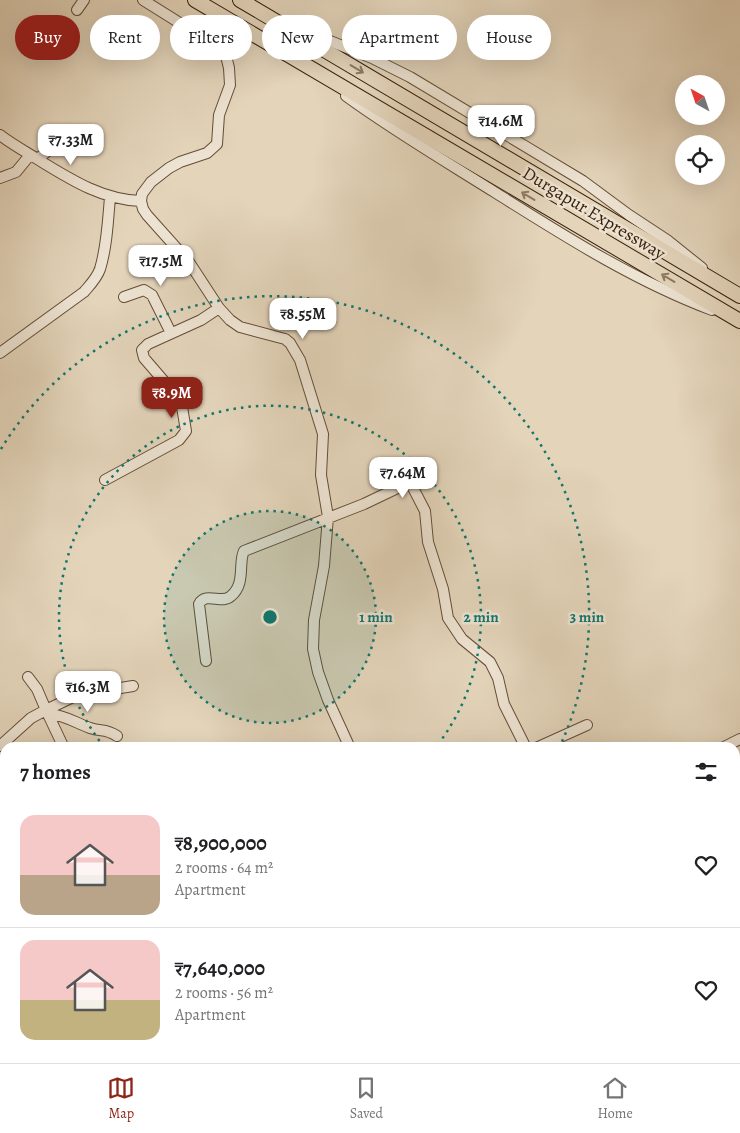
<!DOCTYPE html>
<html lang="en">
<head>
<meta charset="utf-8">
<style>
  body { margin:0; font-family:Alegreya,serif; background:#f6f6f6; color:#202124; height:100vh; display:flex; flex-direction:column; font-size:19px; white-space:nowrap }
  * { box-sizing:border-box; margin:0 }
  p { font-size:16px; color:#757577 }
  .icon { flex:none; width:28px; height:28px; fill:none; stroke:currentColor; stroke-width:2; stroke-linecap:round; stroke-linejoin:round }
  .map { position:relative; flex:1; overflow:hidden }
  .details { position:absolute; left:0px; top:742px; width:740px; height:321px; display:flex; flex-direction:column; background:#fff; border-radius:15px 15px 0 0; box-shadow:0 5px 20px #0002 }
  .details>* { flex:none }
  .banner { position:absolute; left:15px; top:15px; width:710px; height:45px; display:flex; gap:10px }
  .needle { width:32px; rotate:320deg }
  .tools { position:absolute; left:675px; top:75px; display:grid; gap:10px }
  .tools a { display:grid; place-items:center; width:50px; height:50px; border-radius:50%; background:#fff; box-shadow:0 5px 20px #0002; font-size:25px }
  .price { position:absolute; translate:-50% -42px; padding:0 11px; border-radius:10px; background:#fff; color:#222; font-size:16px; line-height:32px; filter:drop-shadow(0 1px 2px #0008) }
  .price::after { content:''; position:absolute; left:50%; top:30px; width:15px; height:11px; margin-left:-8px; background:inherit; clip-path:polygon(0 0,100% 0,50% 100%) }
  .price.active { background:#8f2418; color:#fff }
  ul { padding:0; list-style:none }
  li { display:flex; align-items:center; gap:15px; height:125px; padding:0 20px }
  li+li { border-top:1px solid #e0e0e0 }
  li span { display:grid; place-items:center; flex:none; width:140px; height:100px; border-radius:15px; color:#555 }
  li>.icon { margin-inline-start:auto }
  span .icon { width:60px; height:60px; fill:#fffc; stroke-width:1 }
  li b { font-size:21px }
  h2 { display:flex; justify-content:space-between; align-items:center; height:60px; padding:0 20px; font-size:21px }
  .chip { padding:0 18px; border-radius:22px; background:#fff; box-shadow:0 5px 20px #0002; font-size:18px; line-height:45px }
  .chip.active { background:#8f2418; color:#fff }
  .menu { display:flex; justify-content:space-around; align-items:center; height:70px; border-top:1px solid #e0e0e0; background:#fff; font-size:14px; color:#757577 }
  .menu a { display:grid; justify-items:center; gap:2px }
  .menu .active { color:#8f2418 }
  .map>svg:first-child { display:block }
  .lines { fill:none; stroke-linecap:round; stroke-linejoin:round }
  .minor-casing { stroke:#644d37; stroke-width:12 }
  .highway-casing { stroke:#39200b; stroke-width:16 }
  .minor { stroke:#ede3d2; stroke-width:10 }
  .highway { stroke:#e3d4ba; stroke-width:14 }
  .oneway { stroke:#8e7a62 }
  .ring { fill:none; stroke:#0f766e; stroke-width:2.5; stroke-dasharray:2.5 5 }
  .labels { text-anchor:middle; stroke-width:5; stroke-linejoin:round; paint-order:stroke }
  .street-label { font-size:18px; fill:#39200b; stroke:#ede3d2 }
  .centre { fill:#0f766e; stroke:#ede3d2; stroke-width:2.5 }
  .ring-label { font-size:15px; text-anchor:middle; font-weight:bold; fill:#0f766e; stroke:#ede3d2; stroke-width:5; stroke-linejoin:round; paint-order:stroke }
</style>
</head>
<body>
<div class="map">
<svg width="740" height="1063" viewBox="0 0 740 1063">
  <rect width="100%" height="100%" fill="#e3d4ba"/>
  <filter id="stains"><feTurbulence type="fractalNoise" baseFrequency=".004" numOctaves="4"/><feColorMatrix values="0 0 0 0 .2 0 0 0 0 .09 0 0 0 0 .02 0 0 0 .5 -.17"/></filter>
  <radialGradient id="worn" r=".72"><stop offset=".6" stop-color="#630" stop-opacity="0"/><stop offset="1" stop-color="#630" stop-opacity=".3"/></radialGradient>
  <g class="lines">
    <defs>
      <path id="minor" d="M143 0 218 47 224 48 237 25
        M77 10 84 0
        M293 26 372 58 410 77 583 181 629 215 667 240 702 268
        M224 48 229 68 230 85 219 115 217 144 207 153 180 162 169 168 151 182 142 194 141 201 143 209 147 215 189 262 219 308 230 320 240 327 285 339 290 343 300 360 323 434 321 475 328 517 324 566 314 620 313 649 318 672 328 700 350 748
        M346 96C394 131 445 161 496 193 566 237 635 281 712 310
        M0 135C13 145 28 153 42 162 73 181 104 200 141 201
        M37 159 59 143 82 136
        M0 178 16 172 30 155
        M124 297 144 290 152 295 171 333
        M0 353 84 292C90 285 97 278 100 269 107 246 108 220 110 197
        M105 480 179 440 186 431 181 401 144 358 142 350 148 344 201 320 219 308
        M206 661 199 604C206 591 222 605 231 596 246 584 238 562 244 551L364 504 410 482 425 511 428 542 443 589 448 618 462 639 490 662 498 678 504 704 526 748
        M28 677 37 689 46 710 77 695 133 686
        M49 714C65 715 76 723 90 728 102 732 105 728 117 736
        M0 746 31 718 46 710 64 748
        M536 748 587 725
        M722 748 740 739
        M0 904H5
        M0 1034 5 1035
        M735 1040 740 1039
        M735 1054 740 1052
        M147 1059 150 1063
        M303 1059 304 1061
        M659 1059 661 1063
        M225 1063 236 1059
        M513 1063 517 1059
        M592 1063 599 1059
        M711 1063 723 1059"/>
      <path id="highway" d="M195 0 740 321
        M240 0 740 296"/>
    </defs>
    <use href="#minor" class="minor-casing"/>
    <use href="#highway" class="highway-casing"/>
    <use href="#minor" class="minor"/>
    <use href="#highway" class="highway"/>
  </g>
  <defs><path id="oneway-shaft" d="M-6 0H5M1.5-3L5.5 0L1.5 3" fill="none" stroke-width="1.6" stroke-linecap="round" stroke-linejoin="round" transform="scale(1.25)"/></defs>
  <g class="oneway">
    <use href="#oneway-shaft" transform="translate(357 69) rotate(31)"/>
    <use href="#oneway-shaft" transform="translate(528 196) rotate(-149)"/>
    <use href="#oneway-shaft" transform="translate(668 278) rotate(-149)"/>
  </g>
  <circle cx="270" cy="617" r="106" fill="#0f766e" fill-opacity=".12"/>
  <g class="ring">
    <circle cx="270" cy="617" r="106"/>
    <path d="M104 747A211 211 0 1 1 436 747"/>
    <path d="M1 449A317 317 0 0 1 560 746"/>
  </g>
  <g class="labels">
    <g class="street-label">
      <text transform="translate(594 213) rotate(31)" y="6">Durgapur Expressway</text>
    </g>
  </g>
  <circle cx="270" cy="617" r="8" class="centre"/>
  <g class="ring-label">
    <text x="376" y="622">1 min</text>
    <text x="481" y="622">2 min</text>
    <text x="587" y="622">3 min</text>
  </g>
  <rect width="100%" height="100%" filter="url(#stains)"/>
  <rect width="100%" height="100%" fill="url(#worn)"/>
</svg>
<div class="tools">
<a><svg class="needle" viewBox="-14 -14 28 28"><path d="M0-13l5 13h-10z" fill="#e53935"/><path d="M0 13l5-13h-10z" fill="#757577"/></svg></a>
<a><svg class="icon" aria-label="locate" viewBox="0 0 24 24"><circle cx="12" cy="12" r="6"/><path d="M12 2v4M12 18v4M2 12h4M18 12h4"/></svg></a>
</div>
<b class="price" style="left:501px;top:147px">₹14.6M</b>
<b class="price" style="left:71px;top:166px">₹7.33M</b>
<b class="price" style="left:161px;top:287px">₹17.5M</b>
<b class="price" style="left:303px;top:340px">₹8.55M</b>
<b class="price active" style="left:172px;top:419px">₹8.9M</b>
<b class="price" style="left:403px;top:499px">₹7.64M</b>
<b class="price" style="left:88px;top:713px">₹16.3M</b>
<div class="banner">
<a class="chip active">Buy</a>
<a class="chip">Rent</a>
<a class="chip">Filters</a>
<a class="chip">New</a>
<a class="chip">Apartment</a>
<a class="chip">House</a>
</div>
<section class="details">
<h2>7 homes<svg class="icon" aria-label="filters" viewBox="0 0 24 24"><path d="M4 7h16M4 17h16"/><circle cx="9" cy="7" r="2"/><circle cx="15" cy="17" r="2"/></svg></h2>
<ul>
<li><span style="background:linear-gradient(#f6c9c9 60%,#b9a48a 0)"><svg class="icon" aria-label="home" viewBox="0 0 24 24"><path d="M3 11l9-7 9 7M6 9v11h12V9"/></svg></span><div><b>₹8,900,000</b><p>2 rooms · 64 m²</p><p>Apartment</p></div><svg class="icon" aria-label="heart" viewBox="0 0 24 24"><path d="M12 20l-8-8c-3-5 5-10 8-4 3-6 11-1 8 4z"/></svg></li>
<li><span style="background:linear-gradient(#f6c9c9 60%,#c2b280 0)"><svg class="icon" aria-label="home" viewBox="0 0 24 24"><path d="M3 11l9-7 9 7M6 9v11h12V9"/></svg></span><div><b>₹7,640,000</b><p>2 rooms · 56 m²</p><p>Apartment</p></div><svg class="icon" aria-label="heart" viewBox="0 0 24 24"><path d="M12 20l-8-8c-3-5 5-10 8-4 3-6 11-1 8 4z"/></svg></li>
</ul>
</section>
</div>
<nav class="menu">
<a class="active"><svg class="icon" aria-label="map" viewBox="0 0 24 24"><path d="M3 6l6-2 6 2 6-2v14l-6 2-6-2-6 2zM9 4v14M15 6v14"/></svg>Map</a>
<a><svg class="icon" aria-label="saved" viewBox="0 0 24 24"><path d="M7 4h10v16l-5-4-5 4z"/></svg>Saved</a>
<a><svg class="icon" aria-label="home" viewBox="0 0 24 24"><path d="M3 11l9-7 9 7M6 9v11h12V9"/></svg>Home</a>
</nav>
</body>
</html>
